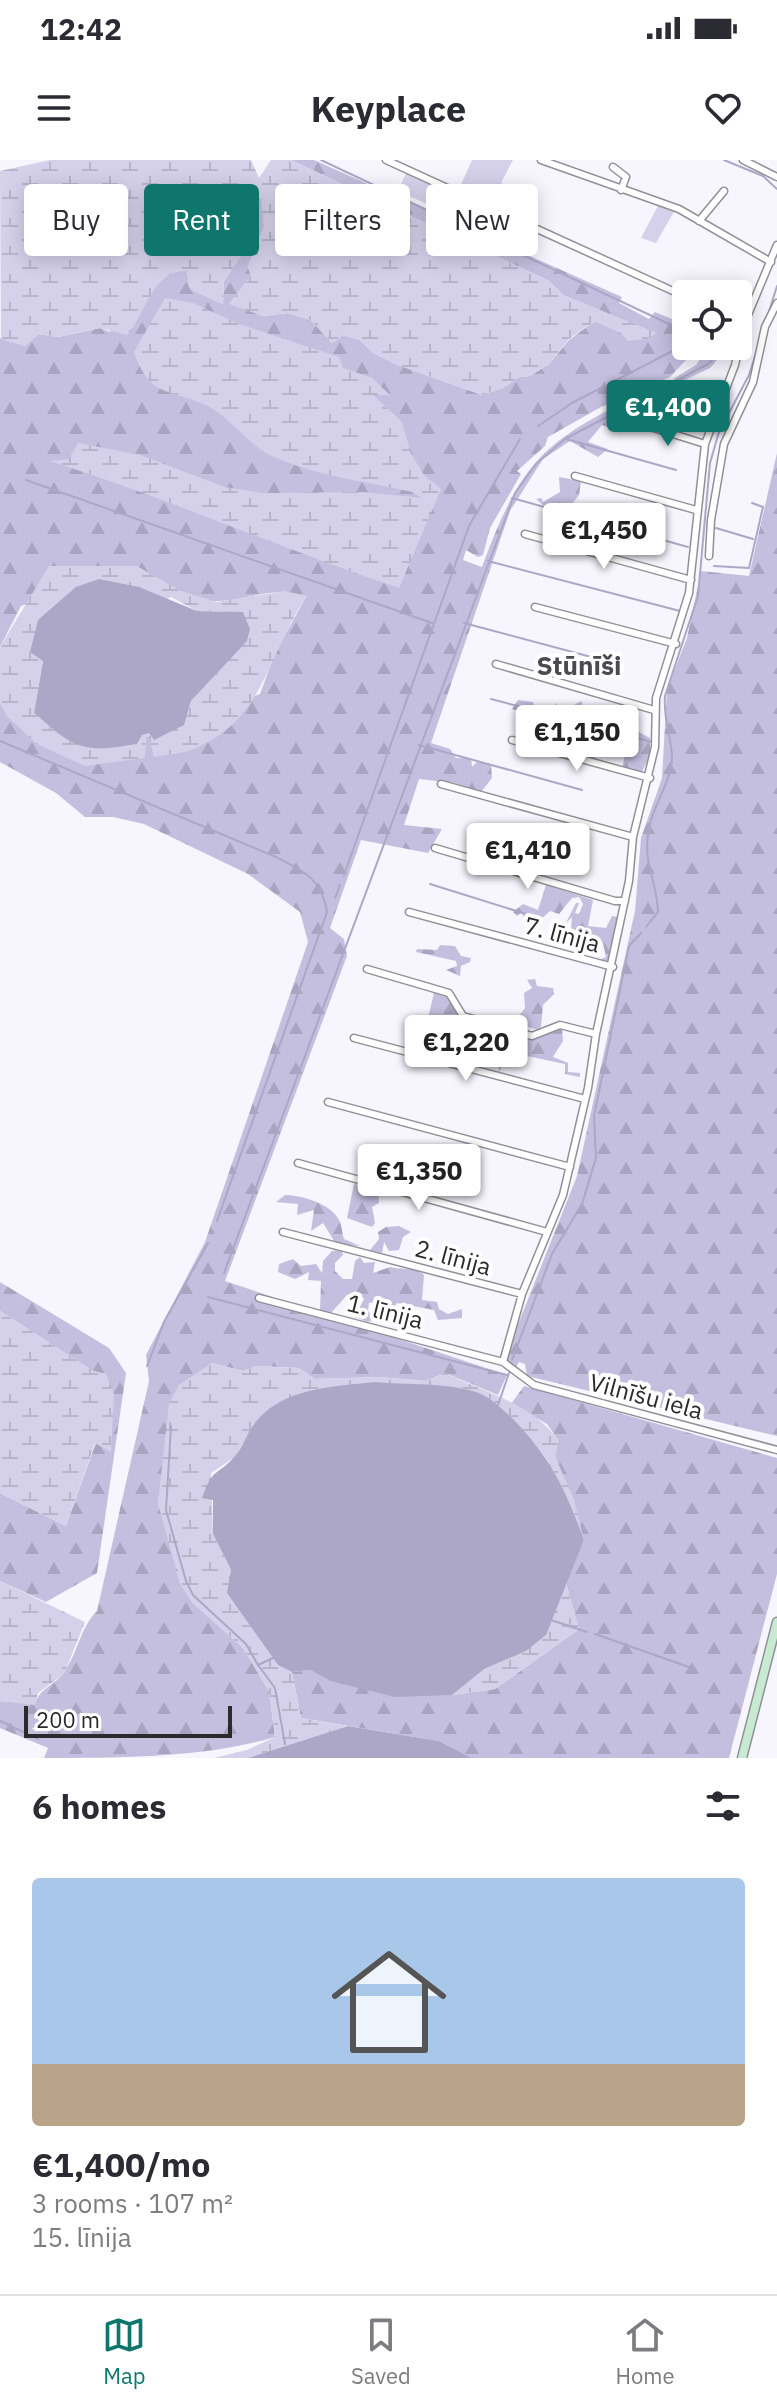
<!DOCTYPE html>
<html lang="en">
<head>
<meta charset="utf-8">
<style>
  body { margin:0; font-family:"IBM Plex Sans",sans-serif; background:#f7f7f7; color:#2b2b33; height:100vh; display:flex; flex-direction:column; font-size:30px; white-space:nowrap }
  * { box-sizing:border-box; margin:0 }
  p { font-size:26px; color:#7c7c81 }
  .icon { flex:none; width:44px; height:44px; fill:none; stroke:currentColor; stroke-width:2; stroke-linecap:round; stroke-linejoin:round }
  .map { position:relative; height:1598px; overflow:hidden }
  .side { display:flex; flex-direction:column; background:#fff; flex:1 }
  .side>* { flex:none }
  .top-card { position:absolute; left:24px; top:24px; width:730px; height:72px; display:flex; gap:16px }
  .fabs { position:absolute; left:672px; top:120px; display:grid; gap:16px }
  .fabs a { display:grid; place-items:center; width:80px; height:80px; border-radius:8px; background:#fff; box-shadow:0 4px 20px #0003; font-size:40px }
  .scale { position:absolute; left:24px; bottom:20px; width:208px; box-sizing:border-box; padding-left:8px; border:4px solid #2b2b2e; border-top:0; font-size:22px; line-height:28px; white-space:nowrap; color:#2b2b2e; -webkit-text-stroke:6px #fff; paint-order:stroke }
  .price { position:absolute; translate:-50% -68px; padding:0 18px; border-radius:8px; background:#fff; color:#222; font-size:26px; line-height:52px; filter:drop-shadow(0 2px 4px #0008) }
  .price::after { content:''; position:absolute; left:50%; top:48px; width:24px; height:18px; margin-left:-12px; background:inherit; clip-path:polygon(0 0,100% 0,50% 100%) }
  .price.current { background:#0f766e; color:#fff }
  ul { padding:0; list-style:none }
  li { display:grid; align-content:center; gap:16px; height:424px; padding:0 32px }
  li span { display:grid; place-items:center; height:248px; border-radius:8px; color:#555 }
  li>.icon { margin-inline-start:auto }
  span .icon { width:144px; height:144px; fill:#fffc; stroke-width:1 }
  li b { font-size:34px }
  h2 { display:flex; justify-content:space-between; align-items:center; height:96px; padding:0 32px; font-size:34px }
  .chip { padding:0 28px; border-radius:8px; background:#fff; box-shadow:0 4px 20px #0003; font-size:28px; line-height:72px }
  .chip.current { background:#0f766e; color:#fff }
  .status { display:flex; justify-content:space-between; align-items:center; height:56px; padding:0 40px; background:#fff; direction:ltr }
  .status svg { height:22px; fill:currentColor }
  header { display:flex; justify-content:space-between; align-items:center; height:104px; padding:0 32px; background:#fff; font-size:36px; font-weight:800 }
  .dock { display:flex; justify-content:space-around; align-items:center; height:112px; border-top:2px solid #e1e1e2; background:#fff; font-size:22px; color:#7c7c81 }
  .dock a { display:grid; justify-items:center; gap:4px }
  .dock .current { color:#0f766e }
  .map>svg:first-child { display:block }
  .grass { fill:#d6d1eb }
  .forest { fill:url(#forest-firs) }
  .wetland { fill:url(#wetland-marsh); fill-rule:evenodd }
  .water { fill:#ada7c7 }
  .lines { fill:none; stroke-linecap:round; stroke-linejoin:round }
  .stream { stroke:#ada7c7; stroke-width:2 }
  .minor-casing { stroke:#919097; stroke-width:9 }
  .secondary-casing { stroke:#919097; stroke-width:11 }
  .minor { stroke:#fff; stroke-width:6 }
  .secondary { stroke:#c7ebd1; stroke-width:8 }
  .labels { text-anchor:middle; stroke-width:8; stroke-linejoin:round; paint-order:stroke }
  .street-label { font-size:24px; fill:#2b2b2e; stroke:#fff }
  .neighbourhood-label { font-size:26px; font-weight:bold; fill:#4b4a51; stroke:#fff }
</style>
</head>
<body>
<div class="status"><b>12:42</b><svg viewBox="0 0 49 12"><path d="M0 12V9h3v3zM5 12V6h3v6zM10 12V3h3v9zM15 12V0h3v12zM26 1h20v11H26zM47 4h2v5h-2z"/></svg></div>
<header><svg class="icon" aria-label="menu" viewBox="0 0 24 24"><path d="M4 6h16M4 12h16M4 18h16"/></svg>Keyplace<svg class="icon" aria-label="heart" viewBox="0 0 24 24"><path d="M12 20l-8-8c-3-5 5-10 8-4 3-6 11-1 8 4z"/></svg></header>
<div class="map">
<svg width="777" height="1598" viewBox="0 0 777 1598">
  <defs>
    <pattern id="forest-firs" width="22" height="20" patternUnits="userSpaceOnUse" patternTransform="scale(2)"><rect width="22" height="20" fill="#c5bfdf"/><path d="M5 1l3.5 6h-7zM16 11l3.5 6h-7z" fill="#a9a4c0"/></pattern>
    <pattern id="wetland-marsh" width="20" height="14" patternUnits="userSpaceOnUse" patternTransform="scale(2)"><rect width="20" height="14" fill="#d6d1eb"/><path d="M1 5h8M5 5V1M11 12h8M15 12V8" fill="none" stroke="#b8b4ca"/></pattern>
  </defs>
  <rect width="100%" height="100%" fill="#f7f5fd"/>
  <path class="grass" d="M472 0H513L501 23 526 33 515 55 459 29Z
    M407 11 461 37 454 56 398 31Z
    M659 44 675 50 656 83 641 78Z"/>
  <path class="forest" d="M291 0H314L622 137 619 143 649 159 655 152 686 165V186H699L670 217 601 247 548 277 545 286 517 311 521 314 490 368 483 395 478 397 466 390 463 400 482 407C523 295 548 278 654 228L658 233 616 255 622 258 612 268 602 265 588 282 608 289 598 297 570 281 543 299 510 351 431 583 450 589 456 598H471L472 607 477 602 491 604 492 618 481 632 455 623 419 619 404 665 442 669 428 693 361 680 330 768 344 779 347 796 225 1121 507 1215 498 1235 445 1213 426 1221 379 1217 315 1219 299 1208 257 1206 243 1211 212 1203 163 1309 158 1343 192 1442 243 1488 269 1531 275 1577C204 1598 121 1598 44 1598L48 1588 0 1568V1541L35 1544C40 1527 55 1526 64 1512 78 1493 80 1468 97 1451L149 1221 146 1195 205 1082 308 782 300 752 248 714 144 664 113 657H85L56 633 0 602V542L8 557 144 598 146 577 260 534 275 493 306 437C271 425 252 440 218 441 191 443 160 419 136 406L21 446 0 487V178L25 186 38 174 58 177 100 168 110 172C122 161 165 113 174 111 179 110 183 111 187 111L190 129 223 144 224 121 246 88 248 74 228 67C232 52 248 43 262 37L264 67 248 107 251 116 230 143 263 156 288 153 311 160 332 183 343 175 360 180 373 193 398 205 482 235 503 228 519 217 530 216 549 204 569 180 595 161 620 172 656 174 563 135 549 121Z
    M722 186H729L710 208 681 222 673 219 696 205 707 189 714 193Z
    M777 293V1276L527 1216 525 1204 519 1202 516 1207 503 1202 577 1016 635 751 641 678 662 618 667 529 687 478 701 411 749 416Z
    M559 317 581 321 579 335 572 344 574 353 548 349 536 339 541 338 543 342 560 332Z
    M518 540 533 542 536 552 551 555 556 543 560 550 578 561 575 544 582 541 583 561H592L594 569 610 565 612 573 603 575 595 599 577 596 579 586 568 594 546 587 543 584 551 579 556 567 537 559 532 574 533 557 512 549Z
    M628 566 650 578V595L642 612 622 608 629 579 617 578 614 574 616 569Z
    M546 725 593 740 588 766 606 768 612 756 618 757 609 802 597 801 606 797 603 783 584 777 579 787 576 785 578 776 571 769 572 757 566 763 576 743H579L575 753 579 754 583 744 579 737 572 738 559 754 550 751 536 764 532 757 527 760 521 753 517 756 513 752 523 744 538 750Z
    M440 785 455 786 461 796 471 798 470 802 461 806 460 816 446 810 457 806 456 801 416 792 417 789 437 790Z
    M535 819 537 826 553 828 554 834 543 845 541 867 537 870 514 862 525 848 524 833 532 828 527 820Z
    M434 833 448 837 462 858 498 870 535 877 562 869 563 881 553 897 568 903V912L580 913V917L565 914V904L508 892 499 913 498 891 490 893V884L479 889 476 879 471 886 464 877 456 886 455 873 427 862Z
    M354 1024 378 1029 379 1043 372 1047 375 1063 372 1067 347 1058Z
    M285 1035C302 1035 331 1044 339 1060 342 1065 342 1074 344 1079L360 1086 336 1084 323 1063 311 1071 314 1050 297 1055 298 1044 276 1042Z
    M399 1066 411 1072 403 1077 399 1090 389 1091 384 1082 382 1093 370 1090 379 1079 378 1072 386 1067Z
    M341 1090 343 1095 335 1103V1111L343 1119H352L355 1101 360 1097 364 1103 375 1102 373 1113 390 1107C400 1110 416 1107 424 1115L422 1140 437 1142 439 1149 448 1154 462 1149V1158L438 1160 434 1150 397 1143 392 1151 385 1140 369 1143 368 1151 375 1159 368 1162 355 1157 364 1139 359 1133 347 1135 331 1153 320 1150 321 1121 308 1120 309 1112 295 1119 278 1112 279 1104 293 1099 301 1106 316 1104 322 1113 323 1101 332 1091Z
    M0 1122 109 1188 126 1213 97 1413 46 1442 0 1421V1333L66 1366 96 1282 111 1291 106 1214 93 1211 0 1151Z
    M524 1226 777 1298V1414L729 1598H472L439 1581 301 1558 292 1512 310 1510 330 1521 452 1535 495 1529 579 1469 566 1423 584 1380 555 1296 558 1280 547 1264 511 1244Z"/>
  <path class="wetland" d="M50 0H251L259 18 271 0H291L549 121 563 135 657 173 647 179 628 181 620 172 595 161 569 179 549 204 530 216 519 217 503 228 482 235 398 205 373 193 360 180 343 175 332 183 311 160 288 153 263 156 229 144 251 116 248 107 264 67 261 38C248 43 232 52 228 67L248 74 247 88 224 121 223 144 190 129 187 111C152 110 147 152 127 175L100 168 58 177 38 174 25 186 1 179 0 11Z
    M165 138 193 143 239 164 339 197 343 208 372 218 390 235H373L402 262 411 294 424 315 441 329 399 428C281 389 168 338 50 301L69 299 78 283 140 295 225 327 262 333 362 332 422 338 412 332C365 321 314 316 270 295 247 284 230 257 208 246 170 228 150 239 134 192Z
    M49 406H136L181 431 217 442 284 431 307 436C268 492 265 559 196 588 184 594 167 594 154 597L149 577H146L145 598 85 606 37 584 8 557 0 542V487ZM171 437 197 451H223L246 481 191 541 183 565 142 574 137 584C82 594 74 588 34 553L43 500Z
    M0 1151 93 1211 106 1214 114 1234 111 1292 95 1283 66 1366 0 1333Z
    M212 1203 243 1211 257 1206 299 1208 315 1219 379 1217 426 1221 445 1213C484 1232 533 1244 558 1280L555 1296 574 1340 584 1380C566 1331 552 1298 514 1261 504 1251 494 1239 481 1234 424 1210 314 1249 254 1264L235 1297 211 1313 213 1374 278 1505 292 1512 301 1558 348 1566 248 1598H214L247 1590 275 1577 269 1531 243 1488 192 1442 180 1424 158 1343 169 1244 179 1225Z
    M0 1421 85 1462 64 1514 38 1533 35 1545 0 1541Z
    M566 1423 579 1469 495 1529 452 1535 484 1508 526 1491Z"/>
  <path class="water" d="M99 419 139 427 197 451 243 452 250 469 247 481 191 541 184 565 154 580 149 573 142 575 137 584C82 594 74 588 34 553L43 501 30 492 38 460 76 427Z
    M374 1222C408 1225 447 1222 479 1233 492 1238 503 1250 513 1259 551 1298 566 1330 584 1380L546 1475 526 1491 484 1509 452 1535 395 1537 330 1521 310 1510 292 1512 278 1505 227 1433 231 1410 213 1374V1340L202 1338C214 1305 216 1318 235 1296 243 1287 247 1273 254 1264 283 1227 332 1227 374 1222Z
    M348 1566 439 1581 472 1598H248Z"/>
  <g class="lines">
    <path class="stream" d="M321 0 686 172
      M724 0 763 16 777 29
      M538 266 572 243 686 184
      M566 279 676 310
      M26 320 432 463
      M512 338 688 387
      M716 368 753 379
      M488 401 680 451
      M714 406 749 408 763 347 752 343
      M464 463 610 502
      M491 539 652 582
      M0 581 276 697C304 711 322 719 327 752L217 1061
      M419 585 582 630
      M344 715 469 366 520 279
      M430 724 539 758
      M335 738 340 725
      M646 767 658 752C657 719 642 704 649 668 653 645 672 621 672 597 671 576 663 558 665 536L698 436 710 303 719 272 749 215 777 126
      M224 1113 515 333 536 304 565 279 708 204 726 186
      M208 1137 507 1215
      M512 1200 552 1094 582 1044 596 998 594 956 629 786 641 773
      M147 1206 164 1162 208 1083
      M498 1245 509 1213
      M171 1266 166 1350 186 1421 193 1435 246 1484 258 1505
      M551 1460 587 1472
      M595 1474 689 1507
      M273 1498 258 1505 275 1528 285 1584
      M0 1561 38 1579"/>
    <defs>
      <path id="minor" d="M386 0 686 137
        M541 0 679 49 771 102
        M743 0 777 17
        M613 7 626 17 621 30
        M699 61 724 31
        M777 85 745 162 735 205 705 284 689 433 656 538 655 587 633 677 629 721 596 874 588 928 563 1035 522 1134 503 1202 534 1225 777 1290
        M641 264 705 284
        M575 316 696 350
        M525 374 691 420
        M709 396 711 360 724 284 753 222 765 167 777 143
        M535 447 676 484
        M496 504 654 550
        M512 580 650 618
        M441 624 633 677
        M435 688 615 741H625
        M409 752 613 807
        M367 809 449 833 463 856 532 876 560 865 596 874
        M354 878 585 939
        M328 942 570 1007
        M298 1003 547 1072
        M283 1072 522 1134
        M259 1138 503 1202"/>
      <path id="secondary" d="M742 1598 777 1462"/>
    </defs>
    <use href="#minor" class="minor-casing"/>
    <use href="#secondary" class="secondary-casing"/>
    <use href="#minor" class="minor"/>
    <use href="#secondary" class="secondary"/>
  </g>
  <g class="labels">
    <g class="street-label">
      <text transform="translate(562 775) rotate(15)" y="8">7. līnija</text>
      <text transform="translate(453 1098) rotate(15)" y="8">2. līnija</text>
      <text transform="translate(385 1152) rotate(14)" y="8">1. līnija</text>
      <text transform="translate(646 1237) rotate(15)" y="8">Vilnīšu iela</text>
    </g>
    <g class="neighbourhood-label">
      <text x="579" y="515">Stūnīši</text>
    </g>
  </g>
</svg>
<div class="fabs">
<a><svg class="icon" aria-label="locate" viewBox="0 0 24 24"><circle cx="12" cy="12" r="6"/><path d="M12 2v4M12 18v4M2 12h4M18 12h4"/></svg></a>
</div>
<div class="scale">200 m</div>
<b class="price current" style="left:668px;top:288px">€1,400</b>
<b class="price" style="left:604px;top:411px">€1,450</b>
<b class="price" style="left:577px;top:613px">€1,150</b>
<b class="price" style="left:528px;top:731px">€1,410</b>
<b class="price" style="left:466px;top:923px">€1,220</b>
<b class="price" style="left:419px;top:1052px">€1,350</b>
<div class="top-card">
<a class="chip">Buy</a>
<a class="chip current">Rent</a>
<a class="chip">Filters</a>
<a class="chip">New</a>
</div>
</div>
<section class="side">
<h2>6 homes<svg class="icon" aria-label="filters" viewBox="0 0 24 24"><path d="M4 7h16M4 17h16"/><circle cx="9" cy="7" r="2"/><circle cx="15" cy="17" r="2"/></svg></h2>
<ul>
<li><span style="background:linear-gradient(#a9c7e8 75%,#b9a48a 0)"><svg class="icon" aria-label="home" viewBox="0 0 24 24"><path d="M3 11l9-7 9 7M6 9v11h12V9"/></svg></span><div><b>€1,400/mo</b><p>3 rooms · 107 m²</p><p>15. līnija</p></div></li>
</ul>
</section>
<nav class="dock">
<a class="current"><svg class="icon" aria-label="map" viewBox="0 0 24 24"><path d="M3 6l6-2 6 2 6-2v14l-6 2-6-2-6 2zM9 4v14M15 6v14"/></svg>Map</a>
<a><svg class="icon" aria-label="saved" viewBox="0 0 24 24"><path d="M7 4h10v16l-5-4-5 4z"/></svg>Saved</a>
<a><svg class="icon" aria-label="home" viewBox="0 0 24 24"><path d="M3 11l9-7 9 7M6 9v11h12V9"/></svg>Home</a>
</nav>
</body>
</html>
